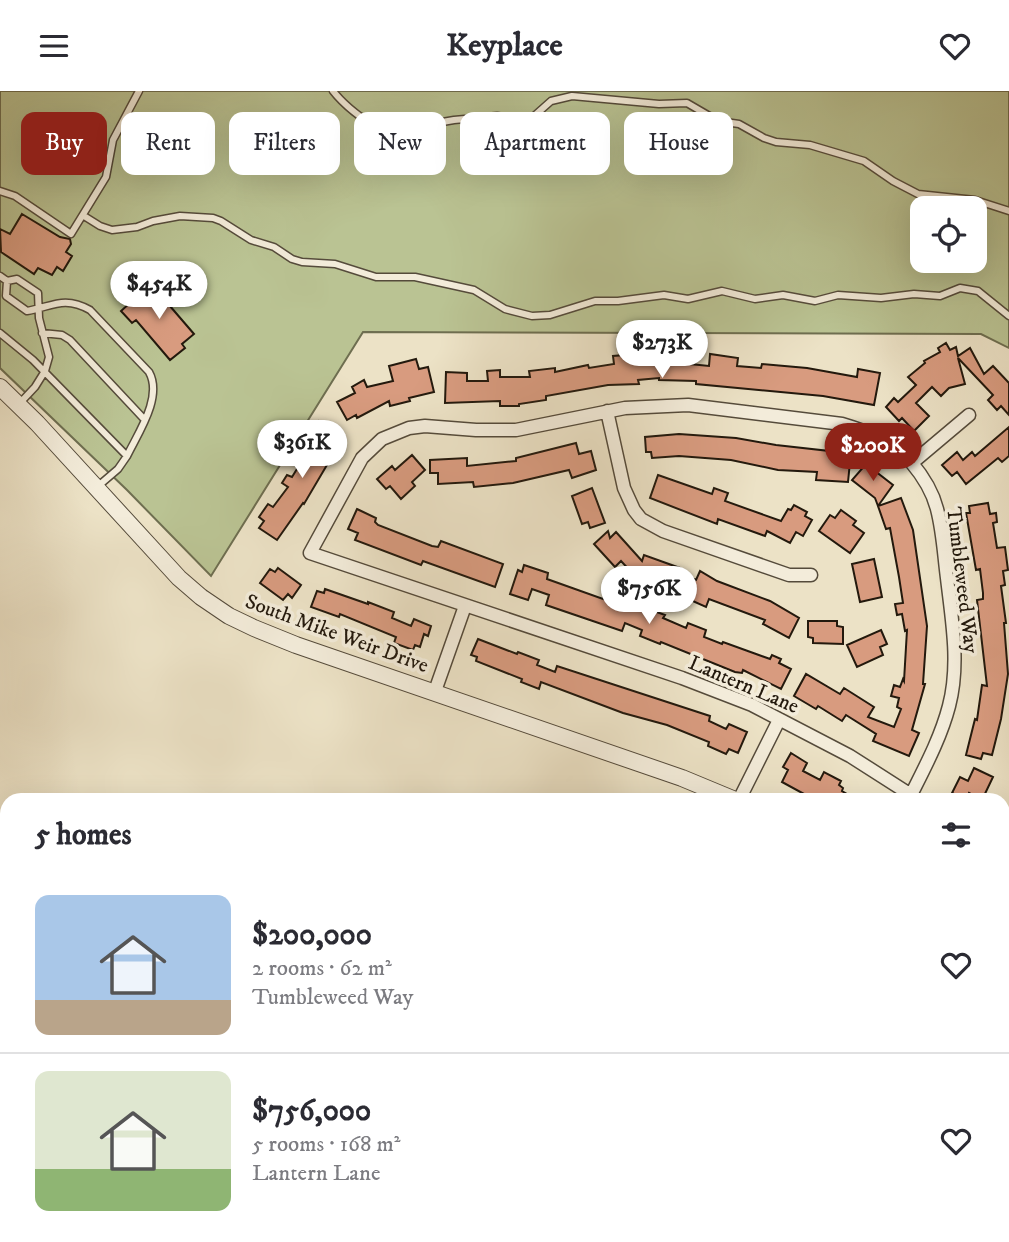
<!DOCTYPE html>
<html lang="en">
<head>
<meta charset="utf-8">
<style>
  body { margin:0; font-family:"IM FELL DW Pica",serif; background:#f2f2f3; color:#2b2b33; height:100vh; display:flex; flex-direction:column; font-size:26px; white-space:nowrap }
  * { box-sizing:border-box; margin:0 }
  p { font-size:23px; color:#7c7c81 }
  .icon { flex:none; width:38px; height:38px; fill:none; stroke:currentColor; stroke-width:2; stroke-linecap:round; stroke-linejoin:round }
  .map { position:relative; flex:1; overflow:hidden }
  .panel { position:absolute; left:0px; top:702px; width:1010px; height:450px; display:flex; flex-direction:column; background:#fff; border-radius:21px 21px 0 0; box-shadow:0 7px 28px #0002 }
  .panel>* { flex:none }
  .banner { position:absolute; left:21px; top:21px; width:968px; height:63px; display:flex; gap:14px }
  .controls { position:absolute; left:910px; top:105px; display:grid; gap:14px }
  .controls a { display:grid; place-items:center; width:77px; height:77px; border-radius:14px; background:#fff; box-shadow:0 7px 28px #0002; font-size:35px }
  .price { position:absolute; translate:-50% -60px; padding:0 16px; border-radius:24px; background:#fff; color:#222; font-size:23px; line-height:46px; filter:drop-shadow(0 2px 4px #0008) }
  .price::after { content:''; position:absolute; left:50%; top:42px; width:21px; height:16px; margin-left:-10px; background:inherit; clip-path:polygon(0 0,100% 0,50% 100%) }
  .price.on { background:#8f2418; color:#fff }
  ul { padding:0; list-style:none }
  li { display:flex; align-items:center; gap:21px; height:175px; padding:0 35px }
  li+li { border-top:2px solid #e1e1e2 }
  li span { display:grid; place-items:center; flex:none; width:196px; height:140px; border-radius:14px; color:#555 }
  li>.icon { margin-inline-start:auto }
  span .icon { width:84px; height:84px; fill:#fffc; stroke-width:1 }
  li b { font-size:30px }
  h2 { display:flex; justify-content:space-between; align-items:center; height:84px; padding:0 35px; font-size:30px }
  .tag { padding:0 24px; border-radius:14px; background:#fff; box-shadow:0 7px 28px #0002; font-size:24px; line-height:63px }
  .tag.on { background:#8f2418; color:#fff }
  header { display:flex; justify-content:space-between; align-items:center; height:91px; padding:0 35px; background:#fff; font-size:32px; font-weight:800 }
  .map>svg:first-child { display:block }
  .green { fill:#bac393; stroke:#6e6e50; stroke-width:2; fill-rule:evenodd }
  .lines { fill:none; stroke-linecap:round; stroke-linejoin:round }
  .stream { stroke:#6a7d6e; stroke-width:3.5 }
  .building { fill:#d89b7f; stroke:#23190d; stroke-width:2 }
  .service-casing { stroke:#554b3b; stroke-width:9 }
  .minor-casing { stroke:#554b3b; stroke-width:15 }
  .tertiary-casing { stroke:#554b3b; stroke-width:18 }
  .secondary-casing { stroke:#23190d; stroke-width:20 }
  .service { stroke:#f3ecda; stroke-width:6 }
  .minor { stroke:#f3ecda; stroke-width:12 }
  .tertiary { stroke:#f3ecda; stroke-width:16 }
  .secondary { stroke:#f3ecda; stroke-width:18 }
  .labels { text-anchor:middle; stroke-width:7; stroke-linejoin:round; paint-order:stroke }
  .street-label { font-size:21px; fill:#23190d; stroke:#f3ecda }
</style>
</head>
<body>
<header><svg class="icon" aria-label="menu" viewBox="0 0 24 24"><path d="M4 6h16M4 12h16M4 18h16"/></svg>Keyplace<svg class="icon" aria-label="heart" viewBox="0 0 24 24"><path d="M12 20l-8-8c-3-5 5-10 8-4 3-6 11-1 8 4z"/></svg></header>
<div class="map">
<svg width="1009" height="1151" viewBox="0 0 1009 1151">
  <rect width="100%" height="100%" fill="#ece2c6"/>
  <filter id="stains"><feTurbulence type="fractalNoise" baseFrequency=".00286" numOctaves="4"/><feColorMatrix values="0 0 0 0 .2 0 0 0 0 .09 0 0 0 0 .02 0 0 0 .5 -.17"/></filter>
  <radialGradient id="worn" r=".72"><stop offset=".6" stop-color="#630" stop-opacity="0"/><stop offset="1" stop-color="#630" stop-opacity=".3"/></radialGradient>
  <path class="green" d="M0 0H1009V257L981 243 363 241 211 485 127 399 0 277ZM922 117H975V170H922Z
    M915 1144 920 1151H112L109 1145Z"/>
  <g class="lines">
    <path class="stream" d="M1003 768 1009 760
      M684 1151 690 1144"/>
  </g>
  <path class="building" d="M22 123 60 146 70 148 71 153 66 161 72 165 63 180 57 176 52 184 38 177 34 183 1 161 0 138 10 143Z
    M151 193 194 243 182 253 185 257 170 269 136 229 132 232 121 220Z
    M946 252 950 259 956 256 958 265 970 257 984 283 993 275 1009 292V324L1001 315 997 319 988 309 993 304 958 267 965 293 949 297 941 305 932 296 916 312 929 325 914 340 902 327 899 330 886 316 894 307 898 311 916 294 908 286 925 272 924 270 940 261 938 257Z
    M637 263 638 272 658 270V264L690 265V273L709 275 710 263 738 267 737 275 761 277 762 273 807 277 857 286 858 278 880 282 874 314 823 305 696 293V290L659 289V287L638 289 639 293 608 294 546 305V309L519 313V315H500V310L445 312 446 281 467 282V290H488L487 280 500 279V286H530L529 280 555 277V281L588 274 589 277 614 273 613 265Z
    M416 268 419 278 428 276 434 301 409 307 410 310 390 315 389 310 357 327 356 324 347 329 337 311 355 302 352 296 364 289 367 296 393 290 389 275Z
    M319 330 344 345 304 413 303 412 277 449 259 437 264 430 259 426 268 413 273 416 288 396 282 392 287 384 292 386 310 357 306 355 310 348 305 345 310 336 314 338Z
    M1009 336V365L1002 371 998 367 966 393 957 381 952 385 942 374 957 361 963 369 972 361 975 365Z
    M679 343 736 347 776 354 838 361V370L850 371 848 391 816 389 817 381 778 379 731 369 679 365 652 367 651 361H646L645 346Z
    M576 352 579 363 591 360 596 379 572 387 569 379 513 392 474 396 473 391 438 393V382H430V369L467 367V375L516 370V367Z
    M412 364 425 379 412 391 415 395 401 408 390 395 386 398 377 388 392 375 395 379Z
    M866 373 893 394 878 415 875 407 852 389Z
    M658 384 712 403 714 397 728 402 725 410 781 430 788 418 791 419 794 414 807 421 805 425 812 429 803 445 796 441 790 452 767 440 765 445 718 428 717 433 650 407Z
    M592 397 605 432 590 437 588 431 582 433 572 405Z
    M901 407 913 439 927 535 923 593H925L912 639 919 642 909 665 873 650 876 643 846 624 842 630 818 615 816 618 794 605 806 583 840 603 844 597 874 616 868 626 894 636 901 618 897 616 899 607 891 605 894 594 900 596 903 588 904 590 907 539 905 540 902 523 897 524 895 513 903 512 899 486 890 437 886 438 878 415Z
    M988 412 990 423 996 422 997 431 993 432 997 457 1005 456 1008 479 1003 480 1005 494 1001 495 1006 532H1004L1008 583 1001 628 992 664 983 662 981 668 966 664 975 628 977 629 982 594 987 595 977 509 983 508V502L980 478 976 479 966 422H970L969 415Z
    M357 418 376 427 375 431 378 434 432 455 438 456 441 450 503 473 495 496 423 470 421 474 355 449 358 442 348 438Z
    M841 419 856 430 853 434 864 442 850 462 819 440 830 424 835 427Z
    M608 440 610 447 616 441 642 470 644 464 680 477 679 482 696 489 700 480 717 490 770 510 799 527 789 547 763 533 765 529 709 508 706 516 677 503 679 500 633 483 621 470 615 476 594 453Z
    M874 468 882 506 860 511 852 473Z
    M524 474 548 482 547 488 603 508 605 502 665 524 663 527 686 537 688 532 706 539 704 546 722 553 723 551 770 568 772 564 781 568 779 572 791 578 781 598 743 579 742 582 735 581 661 551 660 553 640 545 642 539 625 532 622 540 546 514 549 504 532 498 528 509 510 503 518 479 522 481Z
    M278 477 301 494 292 507 288 503 283 509 260 492 270 478 275 481Z
    M325 498 368 513V511L394 521 392 527 411 535 414 528 431 535 428 545 424 543 420 556 415 554 413 559 394 552 396 546 340 523 339 526 311 516 317 500 324 502Z
    M808 530H837V535L843 536V553L813 552V547L808 546Z
    M881 539 887 553 880 556 883 564 857 576 847 554Z
    M478 548 517 563 518 561 539 569 537 574 555 581 557 575 710 625 709 630 726 638 729 633 747 641 738 662 729 658 726 663 708 655 709 651 667 634 623 622 541 591 539 598 521 591 522 588 476 570 477 566 471 564Z
    M791 662 807 672 803 680 820 689 824 681 841 690 839 694 843 697 842 700 857 709H815L782 691 788 679 783 676Z
    M974 677 993 686 982 709 969 702 966 709 952 702 960 686 968 690Z"/>
  <g class="lines">
    <defs>
      <path id="service" d="M333 0C347 18 365 30 384 41L454 29 497 25 523 29 533 26 551 10 572 5 659 13 687 12 718 30 739 33 764 47 776 51 810 54 864 70 893 90 918 103 975 109 1009 120
        M0 100 15 105 71 143 106 86 113 49 139 0
        M84 125 100 135 112 139 137 136 153 130 180 125 213 127 221 130 251 149 274 156 292 168 302 171 335 173 376 186H415L474 199 505 218 532 225 550 224 595 210H618L664 204 688 208 722 200 755 208 783 204 815 210 838 204 881 207 914 203 940 205 960 197 978 200 1009 225
        M0 185 7 190 17 188 38 202 39 227 49 266 45 280 35 296 19 313
        M0 242 33 269 127 365C138 342 163 306 149 281L90 219C64 204 51 216 27 220L6 205 7 190
        M42 242 62 244 70 249 144 328
        M97 396 118 378 127 365
        M135 1151 144 1144"/>
      <path id="minor" d="M688 314 842 333C869 341 892 350 911 371 922 384 933 402 937 418 943 441 944 464 947 487 952 530 960 573 949 615 941 646 925 676 911 704L850 665 752 614 682 587 310 462 362 367 382 348 409 337 425 335 476 339H516L625 317Z
        M607 320 624 397 634 419 641 428 663 440 789 484H811
        M912 372 969 324
        M435 600 465 515
        M739 709 779 629"/>
      <path id="tertiary" d="M0 296 37 332 179 487 201 506 229 525 254 537 296 554 682 687 735 709
        M1003 941 1009 947"/>
      <path id="secondary" d="M0 975 7 987
        M87 1144 90 1151"/>
    </defs>
    <use href="#service" class="service-casing"/>
    <use href="#minor" class="minor-casing"/>
    <use href="#tertiary" class="tertiary-casing"/>
    <use href="#secondary" class="secondary-casing"/>
    <use href="#service" class="service"/>
    <use href="#minor" class="minor"/>
    <use href="#tertiary" class="tertiary"/>
    <use href="#secondary" class="secondary"/>
  </g>
  <g class="labels">
    <g class="street-label">
      <text transform="translate(963 489) rotate(83)" y="7">Tumbleweed Way</text>
      <text transform="translate(337 542) rotate(20)" y="7">South Mike Weir Drive</text>
      <text transform="translate(744 593) rotate(23)" y="7">Lantern Lane</text>
    </g>
  </g>
  <rect width="100%" height="100%" filter="url(#stains)"/>
  <rect width="100%" height="100%" fill="url(#worn)"/>
</svg>
<div class="controls">
<a><svg class="icon" aria-label="locate" viewBox="0 0 24 24"><circle cx="12" cy="12" r="6"/><path d="M12 2v4M12 18v4M2 12h4M18 12h4"/></svg></a>
</div>
<b class="price" style="left:159px;top:230px">$454K</b>
<b class="price" style="left:662px;top:289px">$273K</b>
<b class="price" style="left:302px;top:389px">$361K</b>
<b class="price on" style="left:873px;top:392px">$200K</b>
<b class="price" style="left:649px;top:535px">$756K</b>
<div class="banner">
<a class="tag on">Buy</a>
<a class="tag">Rent</a>
<a class="tag">Filters</a>
<a class="tag">New</a>
<a class="tag">Apartment</a>
<a class="tag">House</a>
</div>
<section class="panel">
<h2>5 homes<svg class="icon" aria-label="filters" viewBox="0 0 24 24"><path d="M4 7h16M4 17h16"/><circle cx="9" cy="7" r="2"/><circle cx="15" cy="17" r="2"/></svg></h2>
<ul>
<li><span style="background:linear-gradient(#a9c7e8 75%,#b9a48a 0)"><svg class="icon" aria-label="home" viewBox="0 0 24 24"><path d="M3 11l9-7 9 7M6 9v11h12V9"/></svg></span><div><b>$200,000</b><p>2 rooms · 62 m²</p><p>Tumbleweed Way</p></div><svg class="icon" aria-label="heart" viewBox="0 0 24 24"><path d="M12 20l-8-8c-3-5 5-10 8-4 3-6 11-1 8 4z"/></svg></li>
<li><span style="background:linear-gradient(#dfe7d0 70%,#8fb573 0)"><svg class="icon" aria-label="home" viewBox="0 0 24 24"><path d="M3 11l9-7 9 7M6 9v11h12V9"/></svg></span><div><b>$756,000</b><p>5 rooms · 168 m²</p><p>Lantern Lane</p></div><svg class="icon" aria-label="heart" viewBox="0 0 24 24"><path d="M12 20l-8-8c-3-5 5-10 8-4 3-6 11-1 8 4z"/></svg></li>
</ul>
</section>
</div>
</body>
</html>
